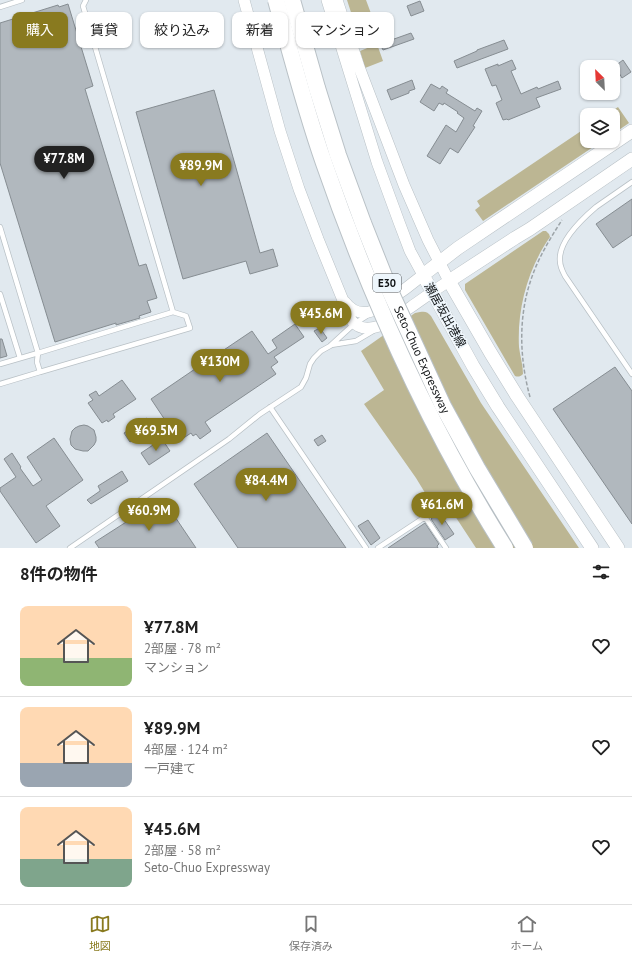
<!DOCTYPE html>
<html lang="ja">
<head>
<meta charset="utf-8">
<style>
  body { margin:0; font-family:"PT Sans","Noto Sans JP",sans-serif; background:#f6f6f6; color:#222; height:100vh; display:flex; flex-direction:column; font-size:15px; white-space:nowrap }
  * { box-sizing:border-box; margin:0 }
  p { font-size:13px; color:#767676 }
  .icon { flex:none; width:22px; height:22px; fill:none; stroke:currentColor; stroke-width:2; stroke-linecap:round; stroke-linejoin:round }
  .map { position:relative; height:548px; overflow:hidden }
  .details { display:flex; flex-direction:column; background:#fff; flex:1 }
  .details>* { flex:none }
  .guide { position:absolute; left:12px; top:12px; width:400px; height:36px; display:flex; gap:8px }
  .needle { width:26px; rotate:336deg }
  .controls { position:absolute; left:580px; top:60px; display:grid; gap:8px }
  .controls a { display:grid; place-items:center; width:40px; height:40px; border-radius:8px; background:#fff; box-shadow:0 1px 3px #0004; font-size:20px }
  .price { position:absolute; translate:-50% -34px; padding:0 9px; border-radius:14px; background:#897a1f; color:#fff; font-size:13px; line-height:26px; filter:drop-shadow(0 1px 2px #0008) }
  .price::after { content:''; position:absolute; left:50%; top:24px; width:12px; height:9px; margin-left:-6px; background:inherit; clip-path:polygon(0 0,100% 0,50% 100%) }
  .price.on { background:#222; color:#fff }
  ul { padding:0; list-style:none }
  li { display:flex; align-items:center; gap:12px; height:100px; padding:0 20px }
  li+li { border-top:1px solid #e0e0e0 }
  li span { display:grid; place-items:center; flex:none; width:112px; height:80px; border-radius:8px; color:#555 }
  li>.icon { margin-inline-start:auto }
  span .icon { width:48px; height:48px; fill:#fffc; stroke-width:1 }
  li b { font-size:17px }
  h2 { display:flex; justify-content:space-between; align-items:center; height:48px; padding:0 20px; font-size:17px }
  .tag { padding:0 14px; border-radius:8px; background:#fff; box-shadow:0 1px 3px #0004; font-size:14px; line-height:36px }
  .tag.on { background:#897a1f; color:#fff }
  .dock { display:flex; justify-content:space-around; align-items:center; height:56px; border-top:1px solid #e0e0e0; background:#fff; font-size:11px; color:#767676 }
  .dock a { display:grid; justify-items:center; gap:2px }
  .dock .on { color:#897a1f }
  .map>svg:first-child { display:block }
  .green { fill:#bcb693 }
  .building { fill:#b1b8be; stroke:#868d92 }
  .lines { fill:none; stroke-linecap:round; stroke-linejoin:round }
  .service-casing { stroke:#b9c1c6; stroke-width:6 }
  .tertiary-casing { stroke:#b9c1c6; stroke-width:12 }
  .secondary-casing { stroke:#b9c1c6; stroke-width:14 }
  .path { stroke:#9ca3a7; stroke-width:1.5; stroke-dasharray:4 2; stroke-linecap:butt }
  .service { stroke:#fff; stroke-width:4.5 }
  .tertiary { stroke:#fff; stroke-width:11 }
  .secondary { stroke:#fff; stroke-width:13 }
  .rail-casing { stroke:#575b5f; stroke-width:3.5 }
  .rail { stroke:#eef6fc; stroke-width:2; stroke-dasharray:6; stroke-linecap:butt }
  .motorway-bridge-casing { stroke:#b9c1c6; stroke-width:18; stroke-linecap:butt }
  .motorway-bridge { stroke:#fff; stroke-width:16 }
  .labels { text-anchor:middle; stroke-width:3; stroke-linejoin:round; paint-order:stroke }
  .shield { fill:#eef6fc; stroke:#53575a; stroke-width:1 }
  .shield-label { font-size:11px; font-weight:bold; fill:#101315 }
  .street-label { font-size:12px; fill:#101315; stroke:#eef6fc }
</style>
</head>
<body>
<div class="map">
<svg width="632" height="548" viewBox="0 0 632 548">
  <rect width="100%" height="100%" fill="#e1e9ef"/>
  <path class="green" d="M347 0H366L376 27 358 34Z
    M377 44 383 61 365 68 360 51Z
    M618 107 629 123 613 134V115H606Z
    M587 127V141H602L483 221 475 210 480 206 477 201Z
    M543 231H546L549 234 550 237C528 268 517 309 519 347 520 356 523 365 523 374 520 377 518 377 515 376L465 290V284L468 282Z
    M420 312C425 311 428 312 431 316L481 403 579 548H476L453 513H447L443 509 431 515 429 514 426 508 430 501 416 478 364 404 384 390 361 351 415 313Z"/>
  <path class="building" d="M420 1 424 11 411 16 407 6Z
    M68 4 93 86 85 89 139 266 146 264 157 298 147 301 151 312 139 316 140 318 116 325V323L55 342 0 163V23L58 5 59 7Z
    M411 33 414 39 383 50 380 44Z
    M504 40 508 49 457 68 454 61 477 51V50Z
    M512 60 516 69 511 71 521 94 537 87 538 89 558 81 561 89 536 98 540 107 508 120 507 119 503 120 496 103 502 100 496 85 492 86 485 69 498 64V66Z
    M623 60 631 72 622 78 615 66Z
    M412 80 415 89 409 91V93L391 100 387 90Z
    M431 84 440 89 442 86 448 90 446 93 475 111 477 108 482 111 473 126 475 127 458 153 450 148 440 164 427 156 446 125 456 132 464 118 457 113 458 112 444 103 443 105 439 103 434 111 420 102Z
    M214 90 260 253 273 249 278 266 250 274 246 261 183 279 136 112Z
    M632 199V235L613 248 596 224Z
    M295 324 304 337 274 357 278 362 271 367 276 374 205 422 211 431 200 439 196 434 193 436 191 433 179 441 151 399 195 369 192 365 200 359 203 364 252 331 268 354 277 348 272 340Z
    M320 328 327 338 322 342 314 331Z
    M0 339H2L7 356 0 358Z
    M615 367 632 391V524L553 409Z
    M122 380 136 399 113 414 115 417 108 422 107 420 102 423 88 403 93 400 89 395 96 391 99 396Z
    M147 418 153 427 130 442 124 433Z
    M84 425 88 426 94 430 96 437V441L94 445 88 451H83L75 449 71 445 70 439 72 431 75 428 79 426Z
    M267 433 346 548H238L194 484Z
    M322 435 326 441 318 446 314 440Z
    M54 438 83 480 46 506 60 526 36 543 0 491V488L16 477 4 459 12 453 21 467 20 468 33 486 42 480 27 457Z
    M162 439 170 451 149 465 141 453Z
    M122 471 128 481 91 504 87 500 100 491V490L98 486Z
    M165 502 196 548H99L95 542 148 508 151 512Z
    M439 512 454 534 445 540 431 519Z
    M368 520 380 538 371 545 358 526Z
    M425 523 439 544 437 546 438 548H388Z"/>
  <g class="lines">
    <defs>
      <path id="service" d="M0 7 22 0
        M632 182 596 207C582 219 558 242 560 261 560 267 563 272 565 276L632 374
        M0 227 38 353 173 312 83 6 86 0
        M0 294 20 358
        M331 345 356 341 373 331
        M0 364 38 353 37 362 40 372 190 328 186 316 173 312
        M0 384 40 372
        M270 407 366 548
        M70 548 229 439 260 414 301 387 306 378 310 364 314 358 321 351 330 346 354 324 368 315
        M378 548 425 517 446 548"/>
      <path id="tertiary" d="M244 0 280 131 299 189 318 239 351 320C356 326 362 329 370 328 385 327 399 315 411 307 424 298 436 289 449 281L428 240 404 185 359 67 337 0
        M327 0 377 162 399 222 410 251 423 275C412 284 400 293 388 301 383 305 377 310 369 312 360 314 351 310 345 302"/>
      <path id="secondary" d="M592 548 498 407 473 366 423 275 458 248 632 131
        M618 548 517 396 490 352 449 281 515 238 530 229 632 159"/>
    </defs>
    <use href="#service" class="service-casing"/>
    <use href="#tertiary" class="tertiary-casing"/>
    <use href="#secondary" class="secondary-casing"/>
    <path class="path" d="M530 397C519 357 518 313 533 274 540 255 551 237 562 220"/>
    <use href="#service" class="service"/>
    <use href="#tertiary" class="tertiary"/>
    <use href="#secondary" class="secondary"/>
    <defs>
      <path id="rail" d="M286 0C301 53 315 107 333 159 380 295 440 427 517 548"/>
    </defs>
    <use href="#rail" class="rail-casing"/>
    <use href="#rail" class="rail"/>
    <defs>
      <g id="motorway-bridge">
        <path d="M276 0C291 54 305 109 324 163 370 296 430 429 505 548"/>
        <path id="s1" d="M292 0 317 88 338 155 363 223 390 291 443 406 477 468 525 548"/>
      </g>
    </defs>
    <use href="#motorway-bridge" class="motorway-bridge-casing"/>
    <use href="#motorway-bridge" class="motorway-bridge"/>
  </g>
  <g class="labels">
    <rect class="shield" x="373" y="274" width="28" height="18" rx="3"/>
    <g class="shield-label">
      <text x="387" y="287">E30</text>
    </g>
    <g class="street-label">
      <text transform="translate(445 315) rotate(61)" y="4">瀬居坂出港線</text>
      <text dy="4" stroke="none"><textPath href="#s1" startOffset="383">Seto-Chuo Expressway</textPath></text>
    </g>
  </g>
</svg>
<div class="controls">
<a><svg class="needle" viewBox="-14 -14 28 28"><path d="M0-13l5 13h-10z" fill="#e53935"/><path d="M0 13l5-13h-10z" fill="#767676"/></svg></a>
<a><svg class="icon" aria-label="layers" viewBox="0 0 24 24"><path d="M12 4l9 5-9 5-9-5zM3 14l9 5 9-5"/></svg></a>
</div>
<b class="price on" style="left:64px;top:180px">¥77.8M</b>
<b class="price" style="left:201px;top:187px">¥89.9M</b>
<b class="price" style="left:321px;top:335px">¥45.6M</b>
<b class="price" style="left:220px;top:383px">¥130M</b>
<b class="price" style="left:156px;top:452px">¥69.5M</b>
<b class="price" style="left:266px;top:502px">¥84.4M</b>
<b class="price" style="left:442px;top:526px">¥61.6M</b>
<b class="price" style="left:149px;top:532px">¥60.9M</b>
<div class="guide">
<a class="tag on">購入</a>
<a class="tag">賃貸</a>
<a class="tag">絞り込み</a>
<a class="tag">新着</a>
<a class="tag">マンション</a>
</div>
</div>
<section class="details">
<h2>8件の物件<svg class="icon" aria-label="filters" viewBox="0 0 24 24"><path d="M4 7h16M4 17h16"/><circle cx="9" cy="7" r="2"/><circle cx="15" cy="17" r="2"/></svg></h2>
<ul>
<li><span style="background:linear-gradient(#ffd9b3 65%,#8fb573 0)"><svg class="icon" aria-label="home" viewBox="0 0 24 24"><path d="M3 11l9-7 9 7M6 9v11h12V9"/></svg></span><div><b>¥77.8M</b><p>2部屋 · 78 m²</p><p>マンション</p></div><svg class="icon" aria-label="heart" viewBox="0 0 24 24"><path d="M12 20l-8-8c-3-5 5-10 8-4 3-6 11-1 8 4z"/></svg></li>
<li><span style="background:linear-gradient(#ffd9b3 70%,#9aa5b1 0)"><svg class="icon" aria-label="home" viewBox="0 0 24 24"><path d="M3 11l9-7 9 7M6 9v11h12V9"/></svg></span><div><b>¥89.9M</b><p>4部屋 · 124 m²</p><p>一戸建て</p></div><svg class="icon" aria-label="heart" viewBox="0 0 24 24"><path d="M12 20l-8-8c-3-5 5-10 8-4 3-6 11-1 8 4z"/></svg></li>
<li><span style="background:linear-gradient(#ffd9b3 65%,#7fa58c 0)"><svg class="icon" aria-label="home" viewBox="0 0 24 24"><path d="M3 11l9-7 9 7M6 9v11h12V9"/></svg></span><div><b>¥45.6M</b><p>2部屋 · 58 m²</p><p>Seto-Chuo Expressway</p></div><svg class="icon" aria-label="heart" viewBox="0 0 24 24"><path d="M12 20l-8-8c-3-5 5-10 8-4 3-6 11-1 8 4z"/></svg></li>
</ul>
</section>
<nav class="dock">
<a class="on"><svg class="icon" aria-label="map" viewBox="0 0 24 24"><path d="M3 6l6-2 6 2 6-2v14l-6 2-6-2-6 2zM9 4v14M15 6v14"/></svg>地図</a>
<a><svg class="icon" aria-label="saved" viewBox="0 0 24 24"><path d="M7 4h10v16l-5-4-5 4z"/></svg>保存済み</a>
<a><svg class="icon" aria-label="home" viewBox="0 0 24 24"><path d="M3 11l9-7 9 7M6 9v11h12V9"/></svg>ホーム</a>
</nav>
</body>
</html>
